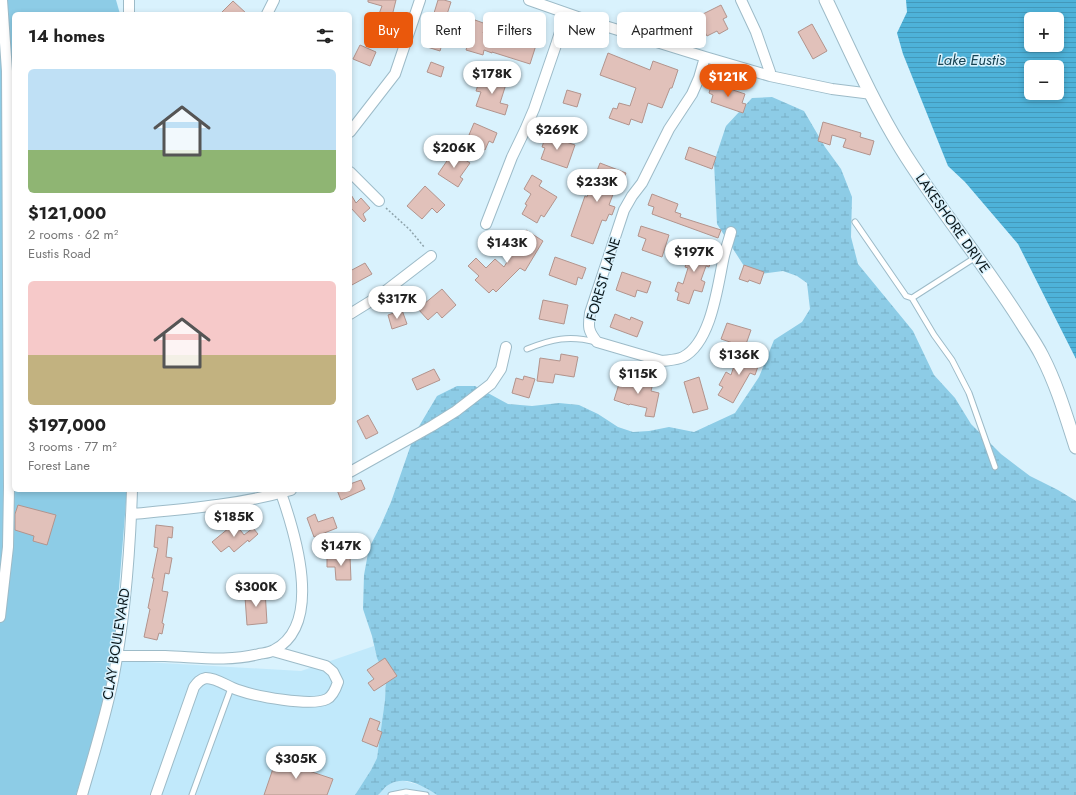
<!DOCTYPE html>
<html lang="en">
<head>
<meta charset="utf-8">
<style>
  body { margin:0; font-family:Jost,sans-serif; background:#f6f6f6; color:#222; height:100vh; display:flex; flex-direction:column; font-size:15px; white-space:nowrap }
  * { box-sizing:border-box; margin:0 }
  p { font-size:13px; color:#767676 }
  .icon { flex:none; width:22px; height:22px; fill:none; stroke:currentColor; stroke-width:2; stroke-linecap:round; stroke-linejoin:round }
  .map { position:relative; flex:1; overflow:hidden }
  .side { position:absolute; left:12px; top:12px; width:340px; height:480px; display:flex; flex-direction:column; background:#fff; border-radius:6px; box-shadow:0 2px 6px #0003 }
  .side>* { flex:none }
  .hud { position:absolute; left:364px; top:12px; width:380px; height:36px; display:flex; gap:8px }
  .tools { position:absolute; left:1024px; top:12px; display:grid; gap:8px }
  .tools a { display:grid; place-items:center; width:40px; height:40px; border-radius:6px; background:#fff; box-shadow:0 2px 6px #0003; font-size:20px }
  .price { position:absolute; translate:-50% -34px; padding:0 9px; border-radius:14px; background:#fff; color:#222; font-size:13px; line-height:26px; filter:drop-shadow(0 1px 2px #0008) }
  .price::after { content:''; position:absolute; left:50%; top:24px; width:12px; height:9px; margin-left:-6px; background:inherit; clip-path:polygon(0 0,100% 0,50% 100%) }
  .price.active { background:#ea580c; color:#fff }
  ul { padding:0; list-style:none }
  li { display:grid; align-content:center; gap:8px; height:212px; padding:0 16px }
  li span { display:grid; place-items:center; height:124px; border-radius:6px; color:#555 }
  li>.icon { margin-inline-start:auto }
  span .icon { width:72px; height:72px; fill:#fffc; stroke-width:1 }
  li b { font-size:17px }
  h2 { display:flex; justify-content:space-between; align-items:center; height:48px; padding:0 16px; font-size:17px }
  .pill { padding:0 14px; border-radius:6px; background:#fff; box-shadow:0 2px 6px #0003; font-size:14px; line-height:36px }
  .pill.active { background:#ea580c; color:#fff }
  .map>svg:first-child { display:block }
  .built { fill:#c1e9fb }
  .green { fill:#8dcce6 }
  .wetland { fill:url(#wetland-marsh) }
  .water { fill:url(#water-rules); fill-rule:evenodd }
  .building { fill:#e1c1ba; stroke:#b2948d }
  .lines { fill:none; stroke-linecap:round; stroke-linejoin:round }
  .service-casing { stroke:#9dbbc8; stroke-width:7 }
  .minor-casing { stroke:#9dbbc8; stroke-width:12 }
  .tertiary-casing { stroke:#9dbbc8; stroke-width:15 }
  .path { stroke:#8ea3ab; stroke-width:1.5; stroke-dasharray:2 2; stroke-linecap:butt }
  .service { stroke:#fff; stroke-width:5 }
  .minor { stroke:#fff; stroke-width:10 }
  .tertiary { stroke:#fff; stroke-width:13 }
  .labels { text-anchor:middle; stroke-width:3; stroke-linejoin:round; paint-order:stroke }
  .street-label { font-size:14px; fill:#0a161a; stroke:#d9f2fd }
  .water-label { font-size:15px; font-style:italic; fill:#194555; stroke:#d9f2fd }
</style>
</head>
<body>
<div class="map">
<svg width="1076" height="795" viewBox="0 0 1076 795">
  <defs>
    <pattern id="wetland-marsh" width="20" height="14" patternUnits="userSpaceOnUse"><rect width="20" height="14" fill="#8dcce6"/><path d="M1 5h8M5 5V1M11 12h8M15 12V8" fill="none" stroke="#78aec5"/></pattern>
    <pattern id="water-rules" width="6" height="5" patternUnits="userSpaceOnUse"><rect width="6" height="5" fill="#4eb2d9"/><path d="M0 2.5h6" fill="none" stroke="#4398ba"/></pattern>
  </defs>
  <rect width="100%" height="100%" fill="#d9f2fd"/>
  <path class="built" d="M374 646 377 658 386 678 385 700 377 758 371 770 355 795H76L102 710 110 660 301 671Z
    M400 780 423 786 437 795H378L389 784Z"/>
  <path class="green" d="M0 0H116L120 14H14V490H127L116 625 110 660 102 710 76 795H0Z"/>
  <path class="wetland" d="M772 97 804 111 825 147 841 169 852 197 851 237 858 264 913 331 934 375 955 398 971 424 1001 454 1030 476 1058 490 1076 501V795H437C424 786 405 775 390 784 385 786 382 792 378 795H355L371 770 377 758 385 700 386 678 377 658 372 636 363 609 364 575 369 548 380 527 391 502 415 433 437 396 457 386H475L508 404 532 406 559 403 579 405 598 414 618 427 633 432 649 431 669 427 694 432 735 413 759 377 774 340 802 322 810 309 807 283 797 276 783 271 760 274 744 266 717 224 714 162 726 126 752 98Z"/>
  <path class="water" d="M906 0H1076V359L1018 244 965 182 948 166 903 54 897 33 907 12ZM1031 19H1057V45H1031ZM1031 67H1057V93H1031Z"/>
  <path class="building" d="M368 0H396L392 16 395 17 391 28 376 22 382 6 368 2Z
    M438 0H444L451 2 439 39 443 41 440 51 424 46Z
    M233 1 247 14H220Z
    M721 5 727 17 723 19 728 29 719 34 717 31 707 36 697 17Z
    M475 20 486 24 483 33 508 41 510 34 527 40 528 36 538 39 530 64 492 52V53L484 50 483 55 466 50Z
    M812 24 827 51 813 59 798 32Z
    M360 45 376 52 370 66 353 59Z
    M608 53 650 70 653 61 678 70 672 88H670L662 108 648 103 642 123 631 119 629 125 609 118 613 108 617 109 619 103 630 106 636 88 600 75Z
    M431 62 444 67 441 77 427 72Z
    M487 75 507 81 500 103 508 105 505 115 476 106 481 92 476 91 480 79 485 80Z
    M712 83 745 94 742 103 746 104 743 113 711 102 713 95 709 93Z
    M567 90 581 94 577 107 563 103Z
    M823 122 861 133 860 137 874 141 870 155 843 147 846 139 832 135 830 145 818 141Z
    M474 123 497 133 493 143 489 141 485 150 471 144 474 137 469 135Z
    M546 135 575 145 567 168 541 159 545 148 542 147Z
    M689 147 716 157 712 169 685 159Z
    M453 152 470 163 460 177 463 179 458 187 438 174Z
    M600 163 626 173 622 182 618 181 609 205 615 207 612 215 609 214 606 221 602 220 593 244 571 236 585 196 587 197Z
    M532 175 542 181 539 186 557 197 544 217 541 215 537 223 522 214 527 205 525 204 531 194 524 189Z
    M425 186 445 205 437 213 432 208 422 219 407 206Z
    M350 193 356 203 361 198 370 208 363 214 366 220 364 222 350 207Z
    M652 194 678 204 675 212 681 214 680 217 721 230 718 238 652 214 654 207 648 205Z
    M641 226 669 235 662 257 642 250 646 239 638 236Z
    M526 230 543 241 525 271 520 268 496 292 493 289 489 293 475 280 479 276 468 266 476 258 486 268 495 259 504 267Z
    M693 242 707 247 704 255 712 258 709 267 706 266 701 280 705 282 702 292 694 290 689 304 677 300 679 293 675 291 678 282 683 284 688 268 685 267Z
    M555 257 586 268 582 279 578 277 576 285 549 275Z
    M365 263 372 274 350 286V271Z
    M744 265 764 272 760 284 749 280 748 282 739 279Z
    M622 272 651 282 647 293 637 290 635 297 616 290Z
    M442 289 456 305 442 318 437 312 428 320 418 309Z
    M543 300 568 305 564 324 539 319Z
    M402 310 407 324 392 329 388 315Z
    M615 314 630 320 631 317 643 322 637 337 610 327Z
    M727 323 751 330 745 347 721 339Z
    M739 351 761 358 755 375 750 373 733 403 718 395 723 387 719 385 726 372 731 375Z
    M561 354 578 357 574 377 555 374 553 383 537 381 540 358 560 361Z
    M434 369 440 380 417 390 412 379Z
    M524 376 535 379 529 398 512 393 516 378 523 380Z
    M629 377 653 383 651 391 659 393 654 417 645 416 647 408 630 404 629 405 614 400 619 384 626 386Z
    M699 377 708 409 693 413 684 382Z
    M368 415 378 433 366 439 357 421Z
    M361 480 365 489 341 500 337 490H350V484Z
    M18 505 56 515 47 545 33 541 34 536 15 530V514Z
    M315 514 318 522 333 517 337 528 314 537 307 518Z
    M235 523 244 535 253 528 258 534 249 542 248 540 234 552 229 546 221 552 212 542Z
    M156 525 173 527 172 538 168 537 166 557 172 558 169 574 165 573 162 591 168 592 162 623 164 624 162 634 159 633 157 640 144 637 150 609 148 608 154 578H152L158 548 154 547Z
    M350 556 351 580H336L335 567H327V557Z
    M265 590 267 623 247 625 245 597H253L252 591Z
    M385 658 397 676 374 691 368 683 374 679 367 670Z
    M370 718 380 722 377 730 382 732 377 747 362 741Z
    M278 754 302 762 300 768 333 779 327 795H264Z"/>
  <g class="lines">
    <defs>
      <path id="service" d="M855 222 906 296 912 298 934 335 952 360 969 393 995 467
        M912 298 976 257
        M527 349C552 339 569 335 596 342
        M192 795 231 688
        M391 795 406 792 426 795"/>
      <path id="minor" d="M129 0V14
        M529 0 589 21 705 57 770 76 832 89 872 94
        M741 0 756 32 770 72V76
        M267 14 274 0
        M705 57 699 78 692 94 669 129 642 183 632 196 624 210 590 313C588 327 588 331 597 342L662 361C670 360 677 360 683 357 712 342 718 283 724 256 726 248 729 240 731 232
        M350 132 395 74 420 0
        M350 172 379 201
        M486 224 512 157 525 130 534 109 556 45 566 13
        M350 314 379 296 431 256
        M350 472 432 426 456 411 491 384 501 369 506 347
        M132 514C185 509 239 505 291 490
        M0 617 8 547 9 487 7 71 2 0
        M117 656C133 656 149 656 165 656 197 657 228 662 259 654 264 653 269 653 274 650 324 624 295 533 281 493
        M82 795C93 757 105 719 113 680 125 618 130 554 132 490
        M156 795 194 687C197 683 200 679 206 678 217 678 228 687 238 690 255 696 311 707 327 699 333 696 336 688 338 682L333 672 326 666 273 651"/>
      <path id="tertiary" d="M826 0C850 50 872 101 901 148 939 210 987 266 1025 328 1031 337 1037 346 1042 356 1057 385 1066 416 1076 447"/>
    </defs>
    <use href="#service" class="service-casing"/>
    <use href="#minor" class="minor-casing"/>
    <use href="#tertiary" class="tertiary-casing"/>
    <path class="path" d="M386 208 410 230 425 248"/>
    <use href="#service" class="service"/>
    <use href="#minor" class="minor"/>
    <use href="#tertiary" class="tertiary"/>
  </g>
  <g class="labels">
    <g class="street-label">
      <text transform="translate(953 223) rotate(55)" y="5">LAKESHORE DRIVE</text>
      <text transform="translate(603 279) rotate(-73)" y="5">FOREST LANE</text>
      <text transform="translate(116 644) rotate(-81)" y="5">CLAY BOULEVARD</text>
    </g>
    <g class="water-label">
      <text x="971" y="65">Lake Eustis</text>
    </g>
  </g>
</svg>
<div class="tools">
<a>+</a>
<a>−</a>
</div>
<b class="price" style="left:492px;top:95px">$178K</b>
<b class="price active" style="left:728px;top:98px">$121K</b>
<b class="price" style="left:557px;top:151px">$269K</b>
<b class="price" style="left:454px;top:169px">$206K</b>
<b class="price" style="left:597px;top:203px">$233K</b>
<b class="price" style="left:507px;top:264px">$143K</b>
<b class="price" style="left:694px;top:273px">$197K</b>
<b class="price" style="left:397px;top:320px">$317K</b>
<b class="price" style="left:739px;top:376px">$136K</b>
<b class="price" style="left:638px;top:395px">$115K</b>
<b class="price" style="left:234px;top:538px">$185K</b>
<b class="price" style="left:341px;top:567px">$147K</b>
<b class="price" style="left:256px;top:608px">$300K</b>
<b class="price" style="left:296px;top:780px">$305K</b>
<div class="hud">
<a class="pill active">Buy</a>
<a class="pill">Rent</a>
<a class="pill">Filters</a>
<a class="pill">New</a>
<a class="pill">Apartment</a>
</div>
<section class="side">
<h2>14 homes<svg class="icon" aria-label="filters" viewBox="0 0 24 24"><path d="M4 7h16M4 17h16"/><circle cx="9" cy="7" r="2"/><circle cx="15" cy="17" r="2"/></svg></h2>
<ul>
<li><span style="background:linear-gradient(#bfe0f5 65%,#8fb573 0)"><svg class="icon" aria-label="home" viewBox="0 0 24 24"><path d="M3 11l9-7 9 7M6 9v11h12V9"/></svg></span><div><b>$121,000</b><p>2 rooms · 62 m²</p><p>Eustis Road</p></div></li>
<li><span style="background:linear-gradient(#f6c9c9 60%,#c2b280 0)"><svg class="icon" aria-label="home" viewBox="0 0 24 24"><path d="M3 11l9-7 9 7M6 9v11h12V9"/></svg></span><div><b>$197,000</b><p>3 rooms · 77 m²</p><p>Forest Lane</p></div></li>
</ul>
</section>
</div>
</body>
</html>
